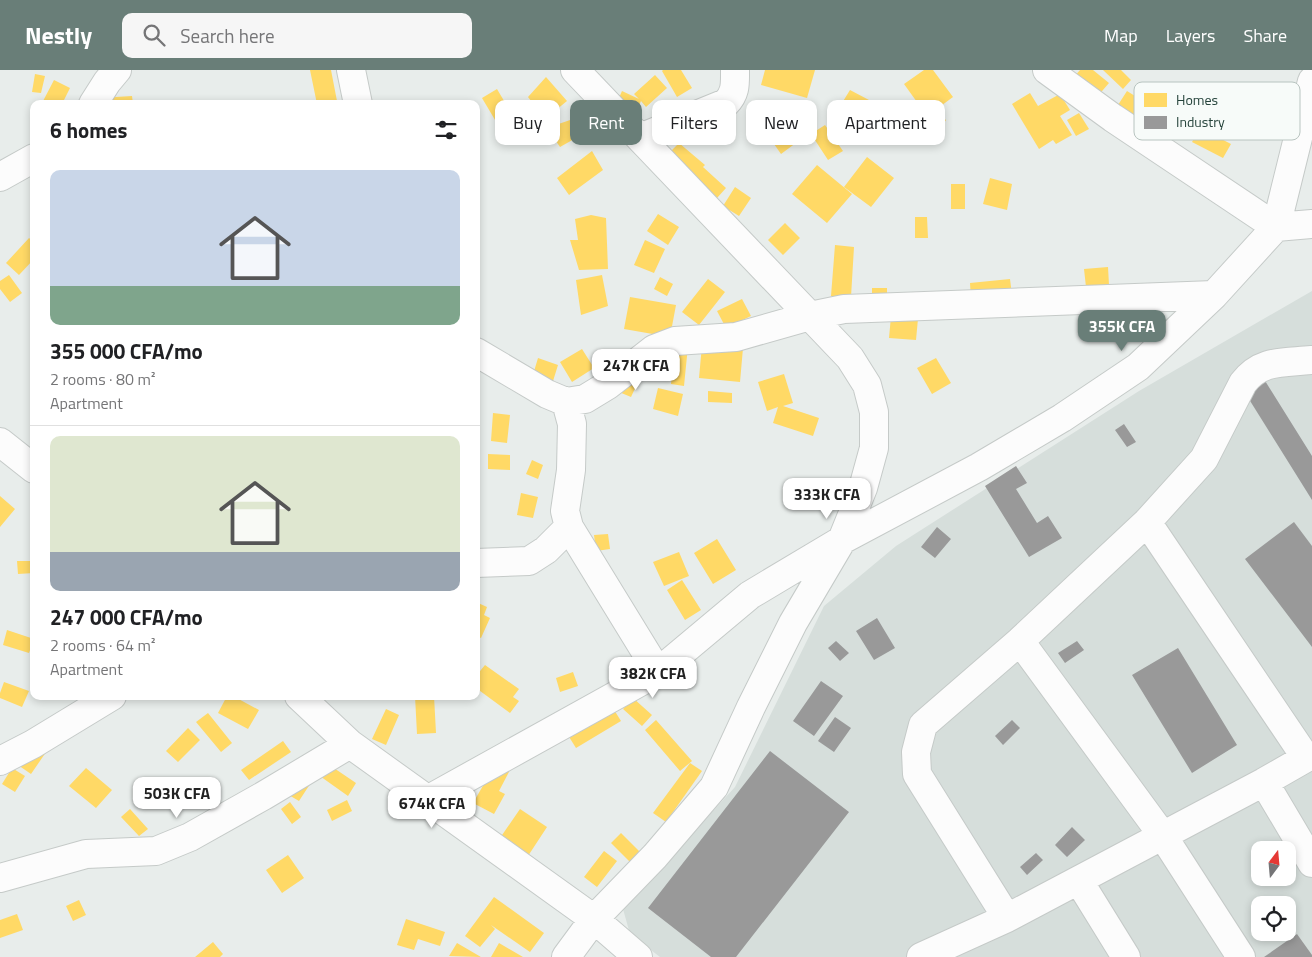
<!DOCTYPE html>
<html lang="en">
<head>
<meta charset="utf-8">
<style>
  body { margin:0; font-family:"Titillium Web",sans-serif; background:#f6f6f6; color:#202124; height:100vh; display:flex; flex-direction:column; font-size:19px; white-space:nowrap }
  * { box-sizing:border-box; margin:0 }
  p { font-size:16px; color:#757577 }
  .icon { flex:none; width:28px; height:28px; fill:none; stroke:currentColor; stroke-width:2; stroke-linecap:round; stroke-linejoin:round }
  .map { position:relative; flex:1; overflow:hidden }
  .side { position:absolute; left:30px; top:30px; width:450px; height:600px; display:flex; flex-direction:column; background:#fff; border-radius:10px; box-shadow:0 2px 8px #0003 }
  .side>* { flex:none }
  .hud { position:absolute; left:495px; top:30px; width:475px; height:45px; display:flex; gap:10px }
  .needle { width:32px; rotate:16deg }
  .controls { position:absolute; left:1251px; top:771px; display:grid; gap:10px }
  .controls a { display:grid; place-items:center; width:45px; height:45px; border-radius:10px; background:#fff; box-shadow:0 2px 8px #0003; font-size:25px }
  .price { position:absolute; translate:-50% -42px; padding:0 11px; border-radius:10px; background:#fff; color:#222; font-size:16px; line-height:32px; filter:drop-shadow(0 1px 2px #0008) }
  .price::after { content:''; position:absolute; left:50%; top:30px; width:15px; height:11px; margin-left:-8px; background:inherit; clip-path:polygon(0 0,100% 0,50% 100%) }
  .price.on { background:#697e78; color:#fff }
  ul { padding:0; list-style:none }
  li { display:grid; align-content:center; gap:10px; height:265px; padding:0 20px }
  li+li { border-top:1px solid #e0e0e0 }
  li span { display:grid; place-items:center; height:155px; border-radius:10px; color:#555 }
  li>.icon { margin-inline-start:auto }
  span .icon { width:90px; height:90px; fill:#fffc; stroke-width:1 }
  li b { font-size:21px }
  h2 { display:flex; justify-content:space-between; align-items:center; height:60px; padding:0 20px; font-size:21px }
  .chip { padding:0 18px; border-radius:10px; background:#fff; box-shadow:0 2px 8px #0003; font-size:18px; line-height:45px }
  .chip.on { background:#697e78; color:#fff }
  header { display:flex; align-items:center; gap:30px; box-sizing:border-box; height:70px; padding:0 25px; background:#697e78; color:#fff }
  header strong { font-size:24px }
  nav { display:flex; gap:28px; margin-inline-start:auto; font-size:18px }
  .search { width:350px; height:45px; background:#f6f6f6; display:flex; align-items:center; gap:12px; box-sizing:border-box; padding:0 18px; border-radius:10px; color:#757577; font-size:19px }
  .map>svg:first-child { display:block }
  .built { fill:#d6dedb; fill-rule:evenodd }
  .homes { fill:#ffd966 }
  .industry { fill:#999 }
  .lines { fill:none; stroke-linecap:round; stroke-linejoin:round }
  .minor-casing { stroke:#c5cac8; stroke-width:30 }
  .minor { stroke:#fcfcfc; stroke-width:28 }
  .key { fill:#f7fbf9; stroke:#b8c4c0; stroke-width:1 }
  .key-label { font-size:14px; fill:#24423a }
</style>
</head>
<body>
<header>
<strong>Nestly</strong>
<div class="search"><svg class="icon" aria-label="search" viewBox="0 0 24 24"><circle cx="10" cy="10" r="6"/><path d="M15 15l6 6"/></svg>Search here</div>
<nav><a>Map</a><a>Layers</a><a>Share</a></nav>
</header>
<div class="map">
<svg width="1312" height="887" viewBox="0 0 1312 887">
  <rect width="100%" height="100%" fill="#e8edeb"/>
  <path class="built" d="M1312 221V887H660L630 864 623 839 735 717 824 536 896 476 1139 321ZM1260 780H1288V808H1260ZM1260 835H1288V862H1260Z"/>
  <path class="homes" d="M310 0H331L337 31 317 34Z
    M663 0H681L692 18 677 27 662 1Z
    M765 0H815L807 28 761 15Z
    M924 0H933L953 27 934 41 946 50 936 65 923 56 933 42 927 46 904 14Z
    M1080 0H1093L1109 13 1090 35 1067 15Z
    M1103 0H1121L1131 10 1123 19Z
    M35 4 45 6 41 23 32 22Z
    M655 5 667 18 646 37 641 31 634 46 615 37 622 21 639 29 634 24Z
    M546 7 567 31 545 49 528 27Z
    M54 10 70 18 62 34H44L42 33Z
    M497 19 516 51 501 60 482 28Z
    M850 20 869 30 862 44 842 33Z
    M1127 21 1159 41 1141 69 1109 49Z
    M1030 23 1038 36 1060 24 1070 40 1060 46 1072 65 1056 74 1053 70 1039 79 1012 34Z
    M132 26 133 34H101L100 28Z
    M522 31 535 52 525 58 512 40Z
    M849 40 872 58 861 72 838 54Z
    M1079 43 1089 59 1076 66 1067 50Z
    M789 47 804 67 781 84 767 64Z
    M573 49 583 64 560 77 547 58Z
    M825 55 843 81 828 90 811 64Z
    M1200 58 1231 74 1223 88 1192 72Z
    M679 73 705 95 703 97 726 118 717 128 668 84Z
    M592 81 603 100 569 125 557 108Z
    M867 87 894 108 871 137 844 117Z
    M817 95 852 124 827 153 792 124Z
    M990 108 1012 114 1007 140 983 134Z
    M951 114H965V139H951Z
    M735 117 751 128 739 146 723 136Z
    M658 144 679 157 668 175 647 161Z
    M591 145 606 148 608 199 579 200 570 170H578L575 149Z
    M915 147H927L928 168H915Z
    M785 153 800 168 783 185 768 170Z
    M29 168 34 172V189L19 205 6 193Z
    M645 170 665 179 654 203 634 195Z
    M835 175 854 177 851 227 831 226Z
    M1108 197 1109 215 1086 217 1084 199Z
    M9 205 22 223 10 232 0 219V211Z
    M602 205 608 236 581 245 576 210Z
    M660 207 673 214 667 226 654 219Z
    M708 209 725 222 699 255 682 242Z
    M1010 209 1012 225 971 230 970 213Z
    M872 218H887V234L872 233Z
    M630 227 676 235 670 267 624 259Z
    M742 229 751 246 726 258 717 241Z
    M892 235 919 238 916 270 889 268Z
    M675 275 688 276 684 316 671 314Z
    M702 275 743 278 740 312 699 308Z
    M667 277 666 301 646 300Z
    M582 279 594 298 572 312 560 292Z
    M538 288 558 295 549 324 529 318Z
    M936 288 951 313 932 324 917 298Z
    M784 304 793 333 783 336 819 348 813 366 773 353 778 337 767 341 758 312Z
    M625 307 638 312 631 327 619 322Z
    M658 318 683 324 678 346 653 339Z
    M708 321 732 323V333L708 332Z
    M493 343 510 345 507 373 491 371Z
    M488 384 510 385V400L488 399Z
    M532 390 543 395 538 409 526 404Z
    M521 423 538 427 533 448 517 445Z
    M0 426 15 439 0 457Z
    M608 464 610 479 596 481 594 465Z
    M717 469 736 500 713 514 694 483Z
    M679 482 689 506 664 516 653 492Z
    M17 491H34V503L18 504Z
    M682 510 701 540 685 550 667 520Z
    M476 532 487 537 484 545 490 548 481 568 476 566Z
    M7 560 34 569 29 583 3 575Z
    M485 595 519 619 513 627 519 631 510 643 476 618V606Z
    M573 602 578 616 560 622 556 608Z
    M4 612 29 621 22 637 0 628V623Z
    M227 626H233L259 640 248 659 218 643Z
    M415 626H434L436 663 417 664Z
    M633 628 652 645 642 656 623 639Z
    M611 635 621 651 576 678 566 662Z
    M386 639 399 645 386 675 372 669Z
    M208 643 232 673 221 682 196 652Z
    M656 650 692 691 680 701 645 660Z
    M188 658 200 670 178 692 166 681Z
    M283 671 291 682 249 710 241 700Z
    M53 672 31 704 15 693Z
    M325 692 356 713 348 726 317 704Z
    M690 693 702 701 666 752 653 743Z
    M12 698 25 706 15 722 2 714Z
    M86 698 112 720 96 738 69 716Z
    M511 698 499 721 505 724 494 744 473 733 484 714Z
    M314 708 299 731 282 721Z
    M347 730 352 741 332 751 327 740Z
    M290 732 301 747 292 754 281 739Z
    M130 739 148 759 139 766 121 747Z
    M520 739 547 757 528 786 500 768Z
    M621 763 643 785 633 795 611 773Z
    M604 781 617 791 597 817 584 807Z
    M288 785 304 808 282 823 266 800Z
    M494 827 544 863 530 882 491 855 495 859 480 877 465 866Z
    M79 830 86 845 73 851 66 836Z
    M17 844 23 860 0 868V850Z
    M406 849 445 862 440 876 418 869 414 880 397 875Z
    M213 872 223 884 220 887H195Z
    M457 873 481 887 449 886Z
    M499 873 523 887H491Z"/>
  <path class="industry" d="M1257 298 1312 386V430L1237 310Z
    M1124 354 1136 372 1127 377 1115 360Z
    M1016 396 1027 413 1016 419 1037 453 1048 446 1062 468 1029 487 985 416Z
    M1294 452 1312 476V577L1245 489Z
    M937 457 951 469 935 488 921 477Z
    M877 548 895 578 874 590 856 561Z
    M836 571 849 583 840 591 828 578Z
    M1077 571 1084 580 1065 593 1058 583Z
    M1178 578 1237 675 1192 703 1132 605Z
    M821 611 843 626 814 666 793 651Z
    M835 647 851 658 834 682 818 671Z
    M1012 650 1020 658 1003 675 995 666Z
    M770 681 849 742 736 887H711L648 838Z
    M1072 757 1085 770 1067 787 1055 775Z
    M1036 783 1043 790 1027 805 1020 797Z
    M1297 864 1312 885V887H1264Z"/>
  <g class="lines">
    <defs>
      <path id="minor" d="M351 0 358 34
        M575 0 850 288 867 315 874 342V378L863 418 842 470 793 553 751 637 714 717 655 786 594 849 638 887
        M1047 0 1113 48 1276 157 1312 154
        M93 34 107 12 117 0
        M640 68 726 33C736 23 735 14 735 0
        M0 107 34 88
        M476 282 547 324 566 332 585 329 608 315 654 279 675 271 736 267 810 246 844 239 1214 225
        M566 332 572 354 571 400 565 441 569 457 658 602
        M0 372 34 399
        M476 493 529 491 546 480 569 457
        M1020 571 1163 766 1241 887
        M299 626 350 674 594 849 566 887
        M0 691 33 674 112 626
        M1264 712 1312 793
        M429 729 658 602 750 525 842 470 979 397 1062 348 1138 297 1214 225 1276 157 1312 11
        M0 808 86 784 156 781 190 767 263 726 350 674
        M1079 811 1126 887
        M1007 848 917 704 916 682 923 655 1020 571 1147 452 1204 389 1243 313C1261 289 1284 293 1312 290
        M921 887 1007 848 1264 712 1306 688 1147 452"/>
    </defs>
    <use href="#minor" class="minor-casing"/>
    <use href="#minor" class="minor"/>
  </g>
  <rect x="1134" y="12" width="166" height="58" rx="8" class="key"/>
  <rect x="1144" y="23" width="23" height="14" fill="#ffd966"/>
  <rect x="1144" y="46" width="23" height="13" fill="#999"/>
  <g class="key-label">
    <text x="1176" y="35">Homes</text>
    <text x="1176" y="57">Industry</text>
  </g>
</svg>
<div class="controls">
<a><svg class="needle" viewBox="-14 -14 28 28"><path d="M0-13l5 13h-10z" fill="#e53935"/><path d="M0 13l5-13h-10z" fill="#757577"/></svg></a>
<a><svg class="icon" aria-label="locate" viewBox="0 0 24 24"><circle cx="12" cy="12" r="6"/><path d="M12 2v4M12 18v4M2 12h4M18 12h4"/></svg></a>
</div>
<b class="price on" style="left:1122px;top:282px">355K CFA</b>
<b class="price" style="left:636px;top:321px">247K CFA</b>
<b class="price" style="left:827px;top:450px">333K CFA</b>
<b class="price" style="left:653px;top:629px">382K CFA</b>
<b class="price" style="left:177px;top:749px">503K CFA</b>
<b class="price" style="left:432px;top:759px">674K CFA</b>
<div class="hud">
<a class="chip">Buy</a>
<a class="chip on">Rent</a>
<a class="chip">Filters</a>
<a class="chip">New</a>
<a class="chip">Apartment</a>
</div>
<section class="side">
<h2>6 homes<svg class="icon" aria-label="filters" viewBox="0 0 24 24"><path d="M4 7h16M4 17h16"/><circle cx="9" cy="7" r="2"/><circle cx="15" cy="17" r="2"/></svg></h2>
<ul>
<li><span style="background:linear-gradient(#c9d6e8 75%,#7fa58c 0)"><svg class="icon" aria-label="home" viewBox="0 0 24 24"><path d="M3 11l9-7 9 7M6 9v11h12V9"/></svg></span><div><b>355 000 CFA/mo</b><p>2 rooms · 80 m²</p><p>Apartment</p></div></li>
<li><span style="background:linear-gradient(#dfe7d0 75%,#9aa5b1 0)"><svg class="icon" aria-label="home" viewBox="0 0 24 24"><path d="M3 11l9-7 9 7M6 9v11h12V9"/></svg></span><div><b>247 000 CFA/mo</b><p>2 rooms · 64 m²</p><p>Apartment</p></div></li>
</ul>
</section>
</div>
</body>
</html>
